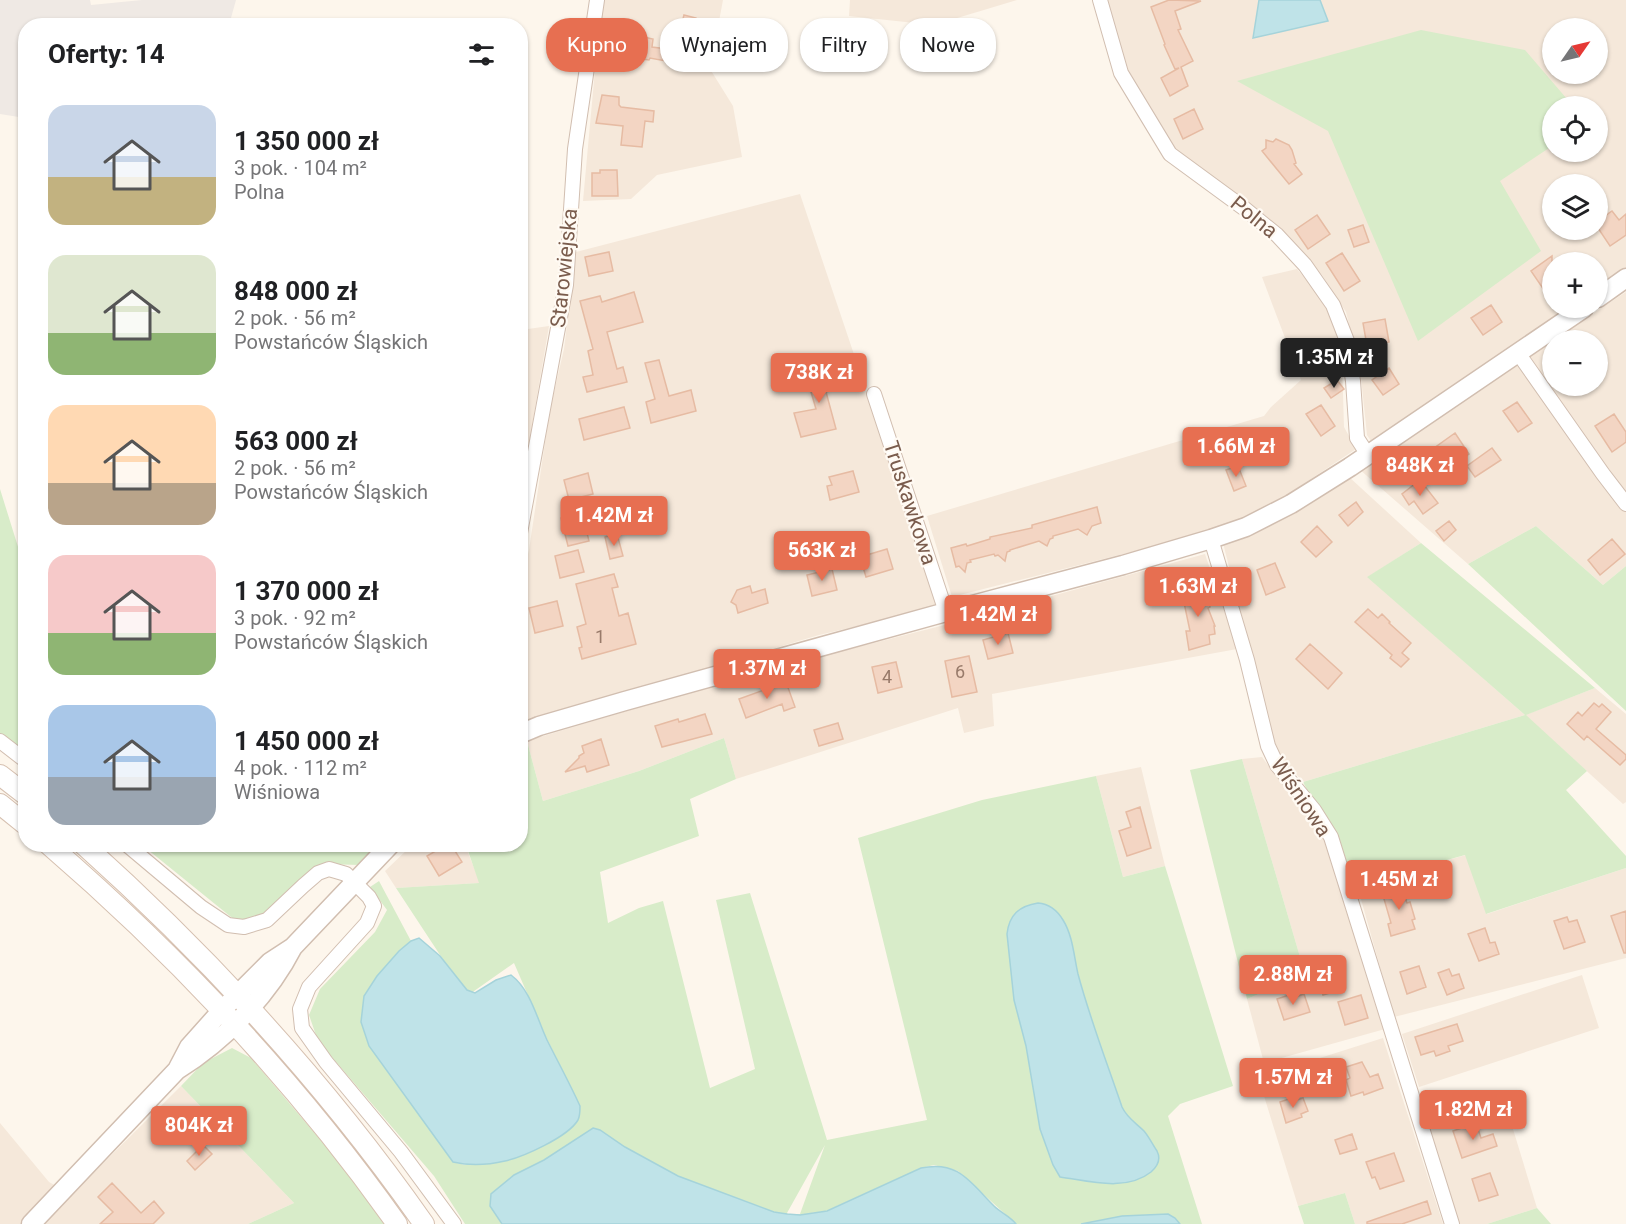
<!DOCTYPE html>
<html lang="pl">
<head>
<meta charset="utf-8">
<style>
  body { margin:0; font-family:Roboto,sans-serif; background:#f2f2f2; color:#202124; height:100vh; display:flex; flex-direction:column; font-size:22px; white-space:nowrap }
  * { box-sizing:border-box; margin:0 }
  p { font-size:20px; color:#757577 }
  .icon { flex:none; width:33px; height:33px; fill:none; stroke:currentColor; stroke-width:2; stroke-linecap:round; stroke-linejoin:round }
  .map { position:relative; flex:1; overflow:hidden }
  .details { position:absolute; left:18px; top:18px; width:510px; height:834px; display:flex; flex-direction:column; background:#fff; border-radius:24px; box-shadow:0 2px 4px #0004 }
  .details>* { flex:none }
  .banner { position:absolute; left:546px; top:18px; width:570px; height:54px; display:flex; gap:12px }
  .needle { width:39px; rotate:56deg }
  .fabs { position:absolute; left:1542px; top:18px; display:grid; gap:12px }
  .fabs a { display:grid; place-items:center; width:66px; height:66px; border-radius:50%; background:#fff; box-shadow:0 2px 4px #0004; font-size:30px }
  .price { position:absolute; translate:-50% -51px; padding:0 14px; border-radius:6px; background:#e76f51; color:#fff; font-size:20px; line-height:39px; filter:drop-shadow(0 2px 3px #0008) }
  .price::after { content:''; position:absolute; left:50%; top:36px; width:18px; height:14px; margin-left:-9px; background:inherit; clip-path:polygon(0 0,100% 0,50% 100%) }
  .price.current { background:#222; color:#fff }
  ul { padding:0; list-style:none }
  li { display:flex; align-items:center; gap:18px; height:150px; padding:0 30px }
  li span { display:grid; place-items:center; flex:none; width:168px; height:120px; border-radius:18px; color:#555 }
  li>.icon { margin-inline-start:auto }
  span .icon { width:72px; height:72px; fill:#fffc; stroke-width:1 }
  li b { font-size:26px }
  h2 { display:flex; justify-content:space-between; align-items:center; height:72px; padding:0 30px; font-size:26px }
  .pill { padding:0 21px; border-radius:24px; background:#fff; box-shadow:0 2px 4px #0004; font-size:21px; line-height:54px }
  .pill.current { background:#e76f51; color:#fff }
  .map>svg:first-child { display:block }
  .residential { fill:#f5e8da; fill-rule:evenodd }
  .industrial { fill:#efe9e4 }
  .green { fill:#d8ecc9; fill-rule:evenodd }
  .water { fill:#bfe3e8; stroke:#a5d3da; stroke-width:1.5 }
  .building { fill:#f3d5c3; stroke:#e6bba3; stroke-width:1.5 }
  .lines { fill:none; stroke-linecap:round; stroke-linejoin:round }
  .minor-casing { stroke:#d1beb0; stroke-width:16 }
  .tertiary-casing { stroke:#d1beb0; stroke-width:21 }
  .secondary-casing { stroke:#d6c0b0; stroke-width:22 }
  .minor { stroke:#fff; stroke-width:14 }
  .tertiary { stroke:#fff; stroke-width:18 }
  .secondary { stroke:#fff; stroke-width:20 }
  .labels { text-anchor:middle; stroke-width:4.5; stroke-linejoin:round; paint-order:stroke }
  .number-label { font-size:18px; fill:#987a6a }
  .street-label { font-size:21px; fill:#7a5c4d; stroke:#fffaf3 }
</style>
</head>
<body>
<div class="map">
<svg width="1626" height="1224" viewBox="0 0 1626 1224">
  <rect width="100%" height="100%" fill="#fdf6ec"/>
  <path class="residential" d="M604 0H723L710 69 733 106 742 157 657 175 631 199 583 201 600 15Z
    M850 0H1017L934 25 849 16Z
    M1107 0H1626V268L1598 287V262H1552V308H1568L1371 441 1367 435 1360 368 1346 312 1322 275 1266 216 1175 149 1126 66ZM1552 28H1598V74H1552ZM1552 106H1598V152H1552ZM1552 184H1598V230H1552Z
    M800 194 939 607 819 635 521 724V581L529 550 550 409 564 349 576 252Z
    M1297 269 1320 296 1334 325 1342 361 1344 427 1356 449 1263 511 1210 532 952 597 927 516 1264 416 1271 407 1301 380 1262 277Z
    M1626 292V566L1603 585 1536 526 1468 564 1359 469 1475 390ZM1552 340H1598V386H1552Z
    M549 326 521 490V330Z
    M1348 476 1421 543 1368 577 1525 715 1595 688 1626 714V802L1623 804 1525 715 1303 782 1283 759 1273 740 1223 543Z
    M1205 554 1237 649 992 694 994 726 964 733 958 708 736 779 724 738 639 771 543 801 527 741 736 678 964 620Z
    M1262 757 1286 789 1321 829 1385 1029 1264 1063 1247 999 1305 974 1242 759Z
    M1141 767 1165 866 1123 877 1096 776Z
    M412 845H465L480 883 396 888 385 871Z
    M1466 855 1487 914 1626 868V958L1394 1017 1357 885Z
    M1582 975 1599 1028 1419 1087 1402 1034Z
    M1383 1038 1443 1224H1355L1345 1193 1298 1206 1264 1096 1250 1080Z
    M181 1086 294 1203 248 1224H42Z
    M1506 1106 1537 1208 1487 1224H1458L1428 1130Z
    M0 1123 49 1182 58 1187 22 1224H0Z"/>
  <path class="industrial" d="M0 0H90L91 5 142 0H236L229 25 26 26 25 118 0 114Z"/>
  <path class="green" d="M1421 30 1525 50 1573 106H1552V146L1500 181 1541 251 1418 341 1328 131 1237 81Z
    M0 489 19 550H25V754L0 735Z
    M1536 526 1603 585 1626 566V711L1468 564Z
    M1421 543 1595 688 1526 715 1587 771 1566 790 1626 856V868L1486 914 1465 855 1357 885 1303 782 1525 715 1367 577Z
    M724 738 736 779 690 799 699 836 600 872 608 923 639 908 663 901 710 1088 755 1069 716 900 750 893 827 1140 927 1120 858 838 982 800 1096 776 1123 877 1165 866 1233 1086 1180 1104 1168 1116 1202 1224H1016L958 1171 934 1165 921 1168 826 1211 811 1213 803 1224 787 1214 774 1212 678 1176 625 1147 600 1130 593 1129 544 1160 514 1175 490 1206 502 1224H465L434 1176 318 1041 309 1015 320 989 375 932 387 910 370 887 379 881 411 941 399 951 364 996 361 1022 369 1046 453 1162 465 1165 580 1106 546 1037 514 963 467 996 396 888 479 883 466 845 520 844 521 744 527 741 543 801 639 771ZM825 1145 800 1214H788L787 1213Z
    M1242 759 1305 974 1247 999 1190 770Z
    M142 845H378L360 865 323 864 262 915 251 920 236 921Z
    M232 1048 251 1058 361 1188 385 1224H248L294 1203 181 1086 203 1063Z
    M1345 1193 1355 1224H1304L1298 1206Z
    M1537 1208 1551 1224H1487Z"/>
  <path class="water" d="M1259 0H1320L1328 21 1253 38Z
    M1038 903C1050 904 1057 910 1063 920 1073 936 1074 957 1078 974 1090 1019 1107 1063 1122 1107 1127 1118 1136 1123 1144 1131 1149 1137 1153 1145 1157 1151 1161 1159 1158 1166 1151 1172 1126 1192 1089 1181 1060 1177L1053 1165 1040 1129 1026 1046 1014 1000 1007 934C1009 915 1019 906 1038 903Z
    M419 938 440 956 467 990 475 993 496 980 511 975C531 990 537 1019 547 1040 558 1062 570 1084 580 1106 580 1111 580 1116 578 1120 568 1137 523 1157 505 1161 488 1165 470 1166 453 1162L369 1046 361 1022 364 996 377 976 399 951 411 941Z
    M593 1128 600 1130 625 1147 678 1176 774 1212 787 1214 800 1215 827 1211 921 1168C958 1160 970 1182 994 1206 1001 1213 1010 1216 1016 1224H502L490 1206 491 1194 514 1175 544 1160Z
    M1168 1214 1175 1218 1180 1224H1081L1122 1216Z"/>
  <path class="building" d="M1169 0 1201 1 1175 11 1181 29 1178 30 1193 61 1181 67 1188 86 1170 96 1161 78 1179 68 1175 69 1164 45 1165 44 1151 7Z
    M684 15 696 18 694 33 699 34 693 66 650 58 649 60 635 58 639 36 653 39 652 47 675 50Z
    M602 95 619 97V105L621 107 654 111 653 122 645 121 642 147 621 145 623 126 596 123Z
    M1194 109 1203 129 1183 139 1174 119Z
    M1276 139 1289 145 1292 150 1296 163 1294 164 1302 174 1289 184 1262 151 1266 148V140L1273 142Z
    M600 170H617L618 196H592V173H600Z
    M1612 211 1619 220 1626 214V235L1610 246 1598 228V221Z
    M1317 215 1330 234 1308 249 1295 230Z
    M1363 225 1369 242 1354 247 1348 230Z
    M609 252 613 271 589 276 585 257Z
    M1342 253 1360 281 1344 291 1326 263Z
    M1552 256V284L1544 290 1531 271Z
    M634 292 643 322 607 332 617 369 623 367 627 382 587 392 583 377 593 375 588 351 593 349 580 301 600 296 602 302Z
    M1491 305 1502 322 1483 335 1471 318Z
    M1385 319 1389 342 1367 346 1363 323Z
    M659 360 669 396 691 390 696 411 651 423 646 402 655 399 645 363Z
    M836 367 842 387 826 392 836 429 801 437 794 413 816 409 806 375Z
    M1389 368 1399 384 1383 395 1372 380Z
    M1337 380 1344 389 1331 398 1324 388Z
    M1517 402 1532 423 1518 432 1503 411Z
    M1321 405 1335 426 1321 436 1306 414Z
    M624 407 630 428 584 440 579 419Z
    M1614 414 1626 432V442L1612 452 1595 426Z
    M1455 433 1469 454 1453 465 1450 460 1441 466 1430 451Z
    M1492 448 1501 460 1475 477 1467 466Z
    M1238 466 1246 486 1234 491 1226 470Z
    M853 471 859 492 830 500 827 486 832 485 829 477Z
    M588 473 593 494 569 500 564 480Z
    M1420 480 1438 503 1423 514 1414 501 1409 505 1402 494Z
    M1356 502 1363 512 1348 526 1339 515Z
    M1097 507 1101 523 1092 526 1087 535 1078 529 1053 536V538L1050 539 1047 546 1039 541 1010 550V551L1007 552 1005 561 998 555 995 556 994 554 970 560 971 562 967 563 965 572 959 566 956 567 951 548 966 544 967 546 990 539V537L1032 528V525Z
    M582 513 589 541 568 546 561 518Z
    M1449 521 1456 530 1444 541 1436 531Z
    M1317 526 1332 542 1316 557 1301 542Z
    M617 534 623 556 610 559 605 537Z
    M1612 539 1625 554 1600 575 1588 560Z
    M887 549 893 569 866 577 860 557Z
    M578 550 584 572 560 578 555 556Z
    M1275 563 1285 587 1266 595 1257 570Z
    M832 569 837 590 812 596 807 575Z
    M614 574 618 587 612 588 619 616 628 613 636 644 582 659 579 648 582 647 577 627 586 624 576 584Z
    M750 586 752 593 765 589 768 603 738 613 736 605 731 602 737 590Z
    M1206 588 1210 607 1208 608 1215 626H1214L1215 634 1209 635 1210 644 1189 650 1186 631H1190L1182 593Z
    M557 601 563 626 535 633 529 608Z
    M1368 609 1378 618 1382 614 1390 622 1389 623 1411 643 1402 653 1409 659 1401 667 1390 658 1392 655 1355 622Z
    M1008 633 1013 653 988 659 983 640Z
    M1310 644 1342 673 1328 689 1296 659Z
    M969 656 977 692 952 697 945 661Z
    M896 662 902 687 878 693 872 667Z
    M786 682 795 707 784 711 782 704 746 718 739 699Z
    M1594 703 1599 707 1602 704 1611 712 1596 729 1626 755V759L1620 765 1587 736 1584 740 1567 724 1578 712 1582 716Z
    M705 714 712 734 662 747 655 726 678 719 679 722Z
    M838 723 843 739 819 746 814 730Z
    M601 739 609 765 587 772 585 766 565 772 579 758V756L584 753 582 746Z
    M1140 807 1151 848 1127 856 1119 831 1131 827 1126 812Z
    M444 846 446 850 452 846 462 862 439 876 427 856Z
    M1401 886 1407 903 1410 902 1415 919 1412 920 1415 929 1391 936 1388 924 1391 923 1382 892Z
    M1626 911V953H1624L1611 916Z
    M1567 917 1569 922 1577 920 1585 942 1564 949 1554 921Z
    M1485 928 1490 943 1495 942 1499 954 1479 961 1468 934Z
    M1419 966 1426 987 1407 994 1400 972Z
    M1449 969 1452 976 1459 974 1464 988 1447 995 1438 973Z
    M1338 973 1343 989 1323 995 1318 979Z
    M1295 993 1296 997 1304 994 1310 1012 1284 1020 1277 999Z
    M1361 995 1368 1018 1345 1025 1338 1002Z
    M1457 1024 1463 1041 1448 1046 1450 1051 1436 1056 1434 1051 1421 1055 1415 1037Z
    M1362 1062 1370 1077 1378 1074 1383 1088 1364 1095 1363 1092 1351 1096 1346 1080 1350 1078 1346 1067Z
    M1295 1097 1297 1100 1303 1098 1308 1111 1301 1114 1302 1117 1286 1123 1280 1102Z
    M184 1108 197 1121 194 1124 197 1128 184 1141 168 1124Z
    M1476 1123 1481 1138 1493 1134 1497 1146 1462 1158 1453 1131Z
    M1352 1134 1357 1149 1340 1154 1335 1140Z
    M203 1145 212 1154 195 1170 187 1161Z
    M1394 1153 1404 1181 1380 1189 1375 1177 1372 1178 1366 1162Z
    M1490 1173 1498 1195 1479 1201 1472 1179Z
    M112 1183 141 1213 154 1201 164 1213 153 1224H100L113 1212 98 1197Z
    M1427 1201 1431 1214 1402 1224H1367V1222Z"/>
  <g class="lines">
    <defs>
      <path id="minor" d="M1100 0 1121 73 1170 154 1245 209 1277 235 1305 265 1333 305 1347 341 1353 381 1357 438 1368 455
        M1518 353 1603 474 1626 504
        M874 394 946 612
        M520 533 566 285 575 149 597 0
        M1211 539 1247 660 1268 746 1277 765 1314 810 1331 837 1452 1224
        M0 741 26 761
        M126 844 201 907 228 925 244 927 267 920 303 886 318 873 329 869 346 874 369 897 374 906 367 923 309 987 300 1009 302 1028 326 1062 401 1152 454 1224"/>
      <path id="tertiary" d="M1598 298 1626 278
        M520 734 539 726 625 701 946 612 1123 565 1211 539 1246 527 1291 504 1350 467 1584 308
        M178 1068 189 1047 222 1010 270 962 293 947 391 844
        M31 1224 177 1070C224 1041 268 996 293 947"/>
      <path id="secondary" d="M0 775 26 795
        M0 804 26 825
        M48 844C179 957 297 1083 397 1224
        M83 844C210 958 326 1084 424 1224"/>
    </defs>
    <use href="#minor" class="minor-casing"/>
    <use href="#tertiary" class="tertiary-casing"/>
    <use href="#secondary" class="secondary-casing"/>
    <use href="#minor" class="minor"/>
    <use href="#tertiary" class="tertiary"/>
    <use href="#secondary" class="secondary"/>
  </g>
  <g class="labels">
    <g class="number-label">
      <text x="600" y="643">1</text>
      <text x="960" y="678">6</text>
      <text x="887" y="683">4</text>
    </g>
    <g class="street-label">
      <text transform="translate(1254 217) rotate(39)" y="7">Polna</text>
      <text transform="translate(564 268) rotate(-84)" y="7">Starowiejska</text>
      <text transform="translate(910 503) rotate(72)" y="7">Truskawkowa</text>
      <text transform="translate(1301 797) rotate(56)" y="7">Wiśniowa</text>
    </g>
  </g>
</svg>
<div class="fabs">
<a><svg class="needle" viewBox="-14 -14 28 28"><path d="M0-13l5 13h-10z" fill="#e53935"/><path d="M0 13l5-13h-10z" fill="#757577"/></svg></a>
<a><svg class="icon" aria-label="locate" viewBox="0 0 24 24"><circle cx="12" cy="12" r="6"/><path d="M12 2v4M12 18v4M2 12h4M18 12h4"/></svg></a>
<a><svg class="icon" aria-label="layers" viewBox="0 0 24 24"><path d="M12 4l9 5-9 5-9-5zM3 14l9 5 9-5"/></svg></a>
<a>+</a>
<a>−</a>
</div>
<b class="price current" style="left:1334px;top:389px">1.35M zł</b>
<b class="price" style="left:819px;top:404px">738K zł</b>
<b class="price" style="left:1236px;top:478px">1.66M zł</b>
<b class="price" style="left:1420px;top:497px">848K zł</b>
<b class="price" style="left:614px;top:547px">1.42M zł</b>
<b class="price" style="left:822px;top:582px">563K zł</b>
<b class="price" style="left:1198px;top:618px">1.63M zł</b>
<b class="price" style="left:998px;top:646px">1.42M zł</b>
<b class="price" style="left:767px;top:700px">1.37M zł</b>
<b class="price" style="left:1399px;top:911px">1.45M zł</b>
<b class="price" style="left:1293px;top:1006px">2.88M zł</b>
<b class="price" style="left:1293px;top:1109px">1.57M zł</b>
<b class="price" style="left:1473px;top:1141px">1.82M zł</b>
<b class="price" style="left:199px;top:1157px">804K zł</b>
<div class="banner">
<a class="pill current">Kupno</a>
<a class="pill">Wynajem</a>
<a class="pill">Filtry</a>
<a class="pill">Nowe</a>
</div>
<section class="details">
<h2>Oferty: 14<svg class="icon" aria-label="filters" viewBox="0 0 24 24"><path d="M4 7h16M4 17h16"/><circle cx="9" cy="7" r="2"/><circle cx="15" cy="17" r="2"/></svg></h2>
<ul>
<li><span style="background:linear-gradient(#c9d6e8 60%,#c2b280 0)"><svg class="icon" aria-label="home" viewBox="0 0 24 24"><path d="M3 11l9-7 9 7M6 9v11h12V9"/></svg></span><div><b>1 350 000 zł</b><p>3 pok. · 104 m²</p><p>Polna</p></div></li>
<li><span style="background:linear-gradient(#dfe7d0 65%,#8fb573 0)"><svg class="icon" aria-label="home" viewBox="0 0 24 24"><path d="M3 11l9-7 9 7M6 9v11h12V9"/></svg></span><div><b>848 000 zł</b><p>2 pok. · 56 m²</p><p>Powstańców Śląskich</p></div></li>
<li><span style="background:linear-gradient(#ffd9b3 65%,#b9a48a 0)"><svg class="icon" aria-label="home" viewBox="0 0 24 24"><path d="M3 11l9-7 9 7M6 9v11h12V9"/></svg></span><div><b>563 000 zł</b><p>2 pok. · 56 m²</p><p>Powstańców Śląskich</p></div></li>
<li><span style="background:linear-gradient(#f6c9c9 65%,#8fb573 0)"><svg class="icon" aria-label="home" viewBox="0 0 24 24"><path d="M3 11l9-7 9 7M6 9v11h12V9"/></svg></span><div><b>1 370 000 zł</b><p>3 pok. · 92 m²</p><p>Powstańców Śląskich</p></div></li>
<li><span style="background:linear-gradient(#a9c7e8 60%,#9aa5b1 0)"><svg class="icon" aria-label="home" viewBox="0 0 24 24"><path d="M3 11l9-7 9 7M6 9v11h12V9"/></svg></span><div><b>1 450 000 zł</b><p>4 pok. · 112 m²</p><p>Wiśniowa</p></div></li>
</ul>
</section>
</div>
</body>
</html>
